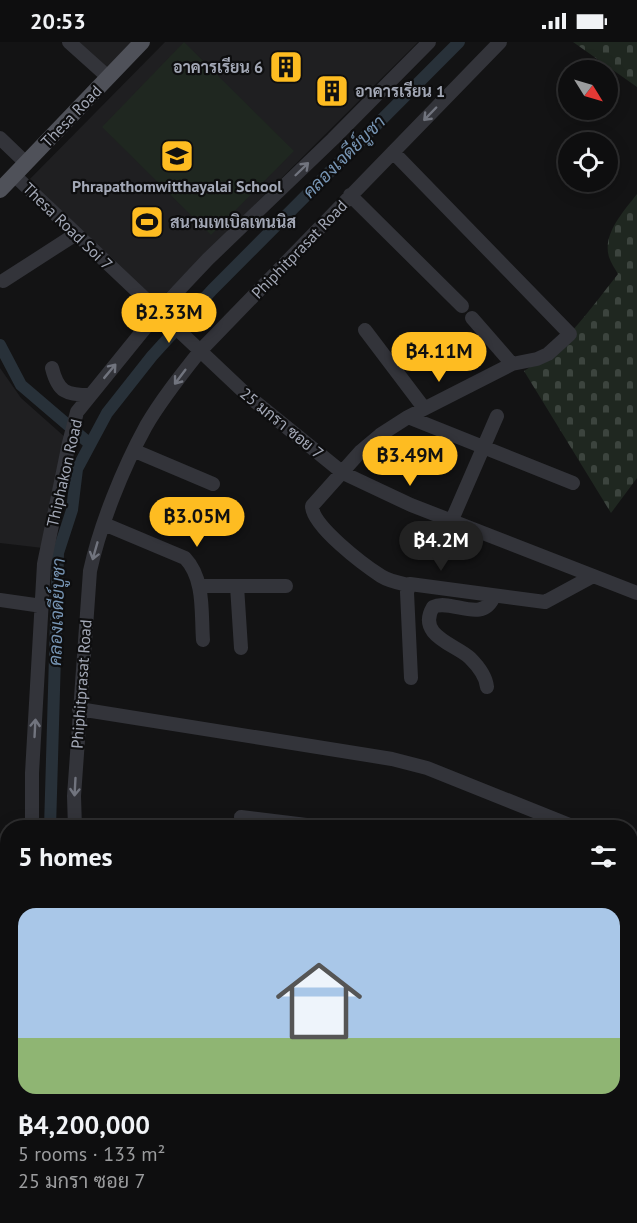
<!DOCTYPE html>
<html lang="en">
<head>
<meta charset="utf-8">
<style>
  body { margin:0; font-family:"PT Sans",Sarabun,sans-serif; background:#171718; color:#f1f3f6; height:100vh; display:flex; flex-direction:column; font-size:22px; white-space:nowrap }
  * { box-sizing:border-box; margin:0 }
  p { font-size:20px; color:#9b9c9e }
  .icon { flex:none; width:33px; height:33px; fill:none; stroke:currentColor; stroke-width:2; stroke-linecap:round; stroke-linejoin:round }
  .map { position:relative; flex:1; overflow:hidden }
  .panel { position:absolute; left:0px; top:778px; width:638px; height:404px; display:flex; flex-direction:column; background:#0e0e0f; border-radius:24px 24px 0 0; box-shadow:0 3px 15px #0003,0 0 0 2px #2e2e2f }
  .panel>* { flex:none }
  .needle { width:39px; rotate:127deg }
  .buttons { position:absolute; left:558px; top:18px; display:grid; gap:12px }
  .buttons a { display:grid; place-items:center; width:60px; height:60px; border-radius:50%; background:#0e0e0f; box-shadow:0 3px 15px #0003,0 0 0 2px #2e2e2f; font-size:30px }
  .price { position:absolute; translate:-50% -51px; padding:0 14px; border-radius:21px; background:#febc21; color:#111; font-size:20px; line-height:39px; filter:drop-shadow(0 2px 3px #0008) }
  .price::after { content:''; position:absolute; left:50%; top:36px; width:18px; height:14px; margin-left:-9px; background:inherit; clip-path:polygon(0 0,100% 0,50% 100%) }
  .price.active { background:#222; color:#fff }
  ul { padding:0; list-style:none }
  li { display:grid; align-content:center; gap:12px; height:318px; padding:0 18px }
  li+li { border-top:2px solid #2e2e2f }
  li span { display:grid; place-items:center; height:186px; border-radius:18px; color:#555 }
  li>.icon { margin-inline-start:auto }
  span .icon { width:108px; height:108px; fill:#fffc; stroke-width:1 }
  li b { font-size:26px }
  h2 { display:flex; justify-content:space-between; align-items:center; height:72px; padding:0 18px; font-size:26px }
  .status { display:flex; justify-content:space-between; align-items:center; height:42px; padding:0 30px; background:#0e0e0f; direction:ltr }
  .status svg { height:16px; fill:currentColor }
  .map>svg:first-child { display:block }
  .built { fill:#1f1f21 }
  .cemetery { fill:url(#cemetery-stones) }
  .pitch { fill:#1f2720 }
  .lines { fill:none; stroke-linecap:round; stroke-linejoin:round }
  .canal { stroke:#283139; stroke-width:12 }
  .minor { stroke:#33343a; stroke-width:14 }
  .major { stroke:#4f5159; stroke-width:16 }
  .rail-casing { stroke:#4a4c53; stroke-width:6 }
  .rail { stroke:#0e0e0f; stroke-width:4; stroke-dasharray:11; stroke-linecap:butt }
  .oneway { stroke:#71747e }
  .labels { text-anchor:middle; stroke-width:4.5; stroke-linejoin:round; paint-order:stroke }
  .poi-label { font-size:16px; font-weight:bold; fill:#a3a8b6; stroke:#0e0e0f; text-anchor:start }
  .street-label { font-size:16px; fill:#a3a8b6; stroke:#0e0e0f }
  .water-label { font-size:18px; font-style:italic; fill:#7795b4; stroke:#0e0e0f }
</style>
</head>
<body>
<div class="status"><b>20:53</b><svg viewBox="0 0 49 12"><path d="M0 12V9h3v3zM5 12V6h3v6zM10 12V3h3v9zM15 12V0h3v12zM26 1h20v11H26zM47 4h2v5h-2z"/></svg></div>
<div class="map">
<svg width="637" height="1181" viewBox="0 0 637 1181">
  <defs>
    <pattern id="cemetery-stones" width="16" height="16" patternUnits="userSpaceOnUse" patternTransform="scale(1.5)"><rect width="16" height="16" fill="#1f2720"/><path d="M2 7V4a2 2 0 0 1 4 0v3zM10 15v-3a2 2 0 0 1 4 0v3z" fill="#3c443e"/></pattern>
  </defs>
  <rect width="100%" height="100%" fill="#131314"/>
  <path class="built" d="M77 0H132L105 27Z
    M165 0H418L154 263 24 143Z
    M0 326 21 356 66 396 43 506 0 501Z
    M637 1043V1152L630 1162V1053Z
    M550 1175V1174L621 1175 617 1181H546Z"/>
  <path class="cemetery" d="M573 0H637V45Z
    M637 152V436L611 471 524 329C566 303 587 271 618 232 615 227 611 221 609 215 602 192 624 169 637 152Z
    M637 902V1013L630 1023V912Z"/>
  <path class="pitch" d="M184 0 294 109 211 193 102 85Z"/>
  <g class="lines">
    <path class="canal" d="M0 303 21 343 90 402
      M50 786 58 511 72 468 77 427 107 371 152 314 212 248 459 0
      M71 1174V1181"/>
    <path class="minor" d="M69 0 108 35
      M0 96 26 121
      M393 110 570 292 548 312 537 317 512 322 408 375 380 393 361 409 312 464C312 484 364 523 381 534 389 539 399 541 408 543
      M14 133 247 353 343 431 411 463 637 551
      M350 153 462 264
      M3 239 76 192
      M472 276 512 322
      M365 288 424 366
      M52 326C58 350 66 353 90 353
      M408 375 573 441
      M135 409 213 442
      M451 480 497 374
      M104 482 185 516C205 537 201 571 203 598
      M199 544H286
      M237 544 241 606
      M0 558 42 564
      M411 636 407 550 410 542 545 560 593 534
      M487 645C486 634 478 624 470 616 457 603 416 594 433 565 451 556 483 583 494 554
      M79 667 392 717 427 726 577 786
      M241 775 331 786
      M32 786V731L44 522 69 401 77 370 158 270 208 217 333 97 429 0
      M75 786 74 754 90 529C100 483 123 426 146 384 161 358 181 333 200 309L500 0
      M0 806 8 805
      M630 807 637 810
      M630 880 637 882
      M630 909 637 899
      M0 948 8 945
      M0 974 8 976
      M0 1070 8 1068
      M450 1181 454 1174"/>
    <path class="major" d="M0 148 142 0"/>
    <defs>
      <path id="rail" d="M630 1115 637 1105
        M630 1149 637 1139
        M584 1181 589 1174
        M608 1181 612 1174"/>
    </defs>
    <use href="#rail" class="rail-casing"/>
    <use href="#rail" class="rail"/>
  </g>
  <defs><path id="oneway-shaft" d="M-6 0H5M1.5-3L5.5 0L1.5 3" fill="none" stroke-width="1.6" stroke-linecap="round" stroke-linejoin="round" transform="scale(1.5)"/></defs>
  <g class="oneway">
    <use href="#oneway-shaft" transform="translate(430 72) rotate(134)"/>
    <use href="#oneway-shaft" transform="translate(302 127) rotate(-44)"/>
    <use href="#oneway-shaft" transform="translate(110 329) rotate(-50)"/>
    <use href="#oneway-shaft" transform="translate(180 335) rotate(127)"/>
    <use href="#oneway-shaft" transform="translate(95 509) rotate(106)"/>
    <use href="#oneway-shaft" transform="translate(35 686) rotate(-87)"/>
    <use href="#oneway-shaft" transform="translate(75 745) rotate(93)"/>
  </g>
  <defs>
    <symbol id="building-square" viewBox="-11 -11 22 22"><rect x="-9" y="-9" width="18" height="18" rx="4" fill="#febc21" stroke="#0e0e0f"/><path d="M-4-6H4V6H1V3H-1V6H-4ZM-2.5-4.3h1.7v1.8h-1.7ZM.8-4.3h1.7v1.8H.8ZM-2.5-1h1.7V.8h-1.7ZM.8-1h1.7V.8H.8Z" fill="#111"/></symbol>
    <symbol id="school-square" viewBox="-11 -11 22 22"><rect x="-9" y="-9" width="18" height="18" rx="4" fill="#febc21" stroke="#0e0e0f"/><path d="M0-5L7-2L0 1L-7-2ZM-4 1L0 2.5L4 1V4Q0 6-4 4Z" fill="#111"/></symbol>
    <symbol id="stadium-square" viewBox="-11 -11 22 22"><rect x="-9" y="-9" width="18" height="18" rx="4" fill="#febc21" stroke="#0e0e0f"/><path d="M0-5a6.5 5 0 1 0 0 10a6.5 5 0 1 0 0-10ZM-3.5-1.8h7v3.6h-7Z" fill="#111"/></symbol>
  </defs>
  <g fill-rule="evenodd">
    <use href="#building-square" x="267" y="6" width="38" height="38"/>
    <use href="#building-square" x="313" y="30" width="38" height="38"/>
    <use href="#school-square" x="158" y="95" width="38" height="38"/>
    <use href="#stadium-square" x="128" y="161" width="38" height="38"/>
  </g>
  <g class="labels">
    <g class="poi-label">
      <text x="263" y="31" text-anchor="end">อาคารเรียน 6</text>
      <text x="355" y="55">อาคารเรียน 1</text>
      <text x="177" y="150" text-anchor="middle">Phrapathomwitthayalai School</text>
      <text x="170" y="186">สนามเทเบิลเทนนิส</text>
    </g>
    <g class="street-label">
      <text transform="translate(71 74) rotate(-46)" y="6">Thesa Road</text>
      <text transform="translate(68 184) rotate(44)" y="6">Thesa Road Soi 7</text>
      <text transform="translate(299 207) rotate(-46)" y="6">Phiphitprasat Road</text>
      <text transform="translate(282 381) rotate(39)" y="6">25 มกรา ซอย 7</text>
      <text transform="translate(64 431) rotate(-77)" y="6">Thiphakon Road</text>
      <text transform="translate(81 642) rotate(-86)" y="6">Phiphitprasat Road</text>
    </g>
    <g class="water-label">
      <text transform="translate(344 115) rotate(-45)" y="6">คลองเจดีย์บูชา</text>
      <text transform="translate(57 570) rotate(-88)" y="6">คลองเจดีย์บูชา</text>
    </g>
  </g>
</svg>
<div class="buttons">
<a><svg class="needle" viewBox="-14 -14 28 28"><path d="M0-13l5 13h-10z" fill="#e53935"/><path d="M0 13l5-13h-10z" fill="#9b9c9e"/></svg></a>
<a><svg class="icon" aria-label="locate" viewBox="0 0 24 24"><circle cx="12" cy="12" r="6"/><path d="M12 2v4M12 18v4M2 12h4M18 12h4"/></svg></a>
</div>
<b class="price" style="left:169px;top:302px">฿2.33M</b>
<b class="price" style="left:439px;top:341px">฿4.11M</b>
<b class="price" style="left:410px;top:445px">฿3.49M</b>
<b class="price" style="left:197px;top:506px">฿3.05M</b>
<b class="price active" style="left:441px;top:530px">฿4.2M</b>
<section class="panel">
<h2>5 homes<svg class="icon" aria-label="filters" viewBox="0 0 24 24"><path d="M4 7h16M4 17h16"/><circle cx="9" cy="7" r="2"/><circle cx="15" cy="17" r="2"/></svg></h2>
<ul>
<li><span style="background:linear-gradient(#a9c7e8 70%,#8fb573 0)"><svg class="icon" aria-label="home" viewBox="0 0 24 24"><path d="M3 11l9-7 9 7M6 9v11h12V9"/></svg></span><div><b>฿4,200,000</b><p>5 rooms · 133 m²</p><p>25 มกรา ซอย 7</p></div></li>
</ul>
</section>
</div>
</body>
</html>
